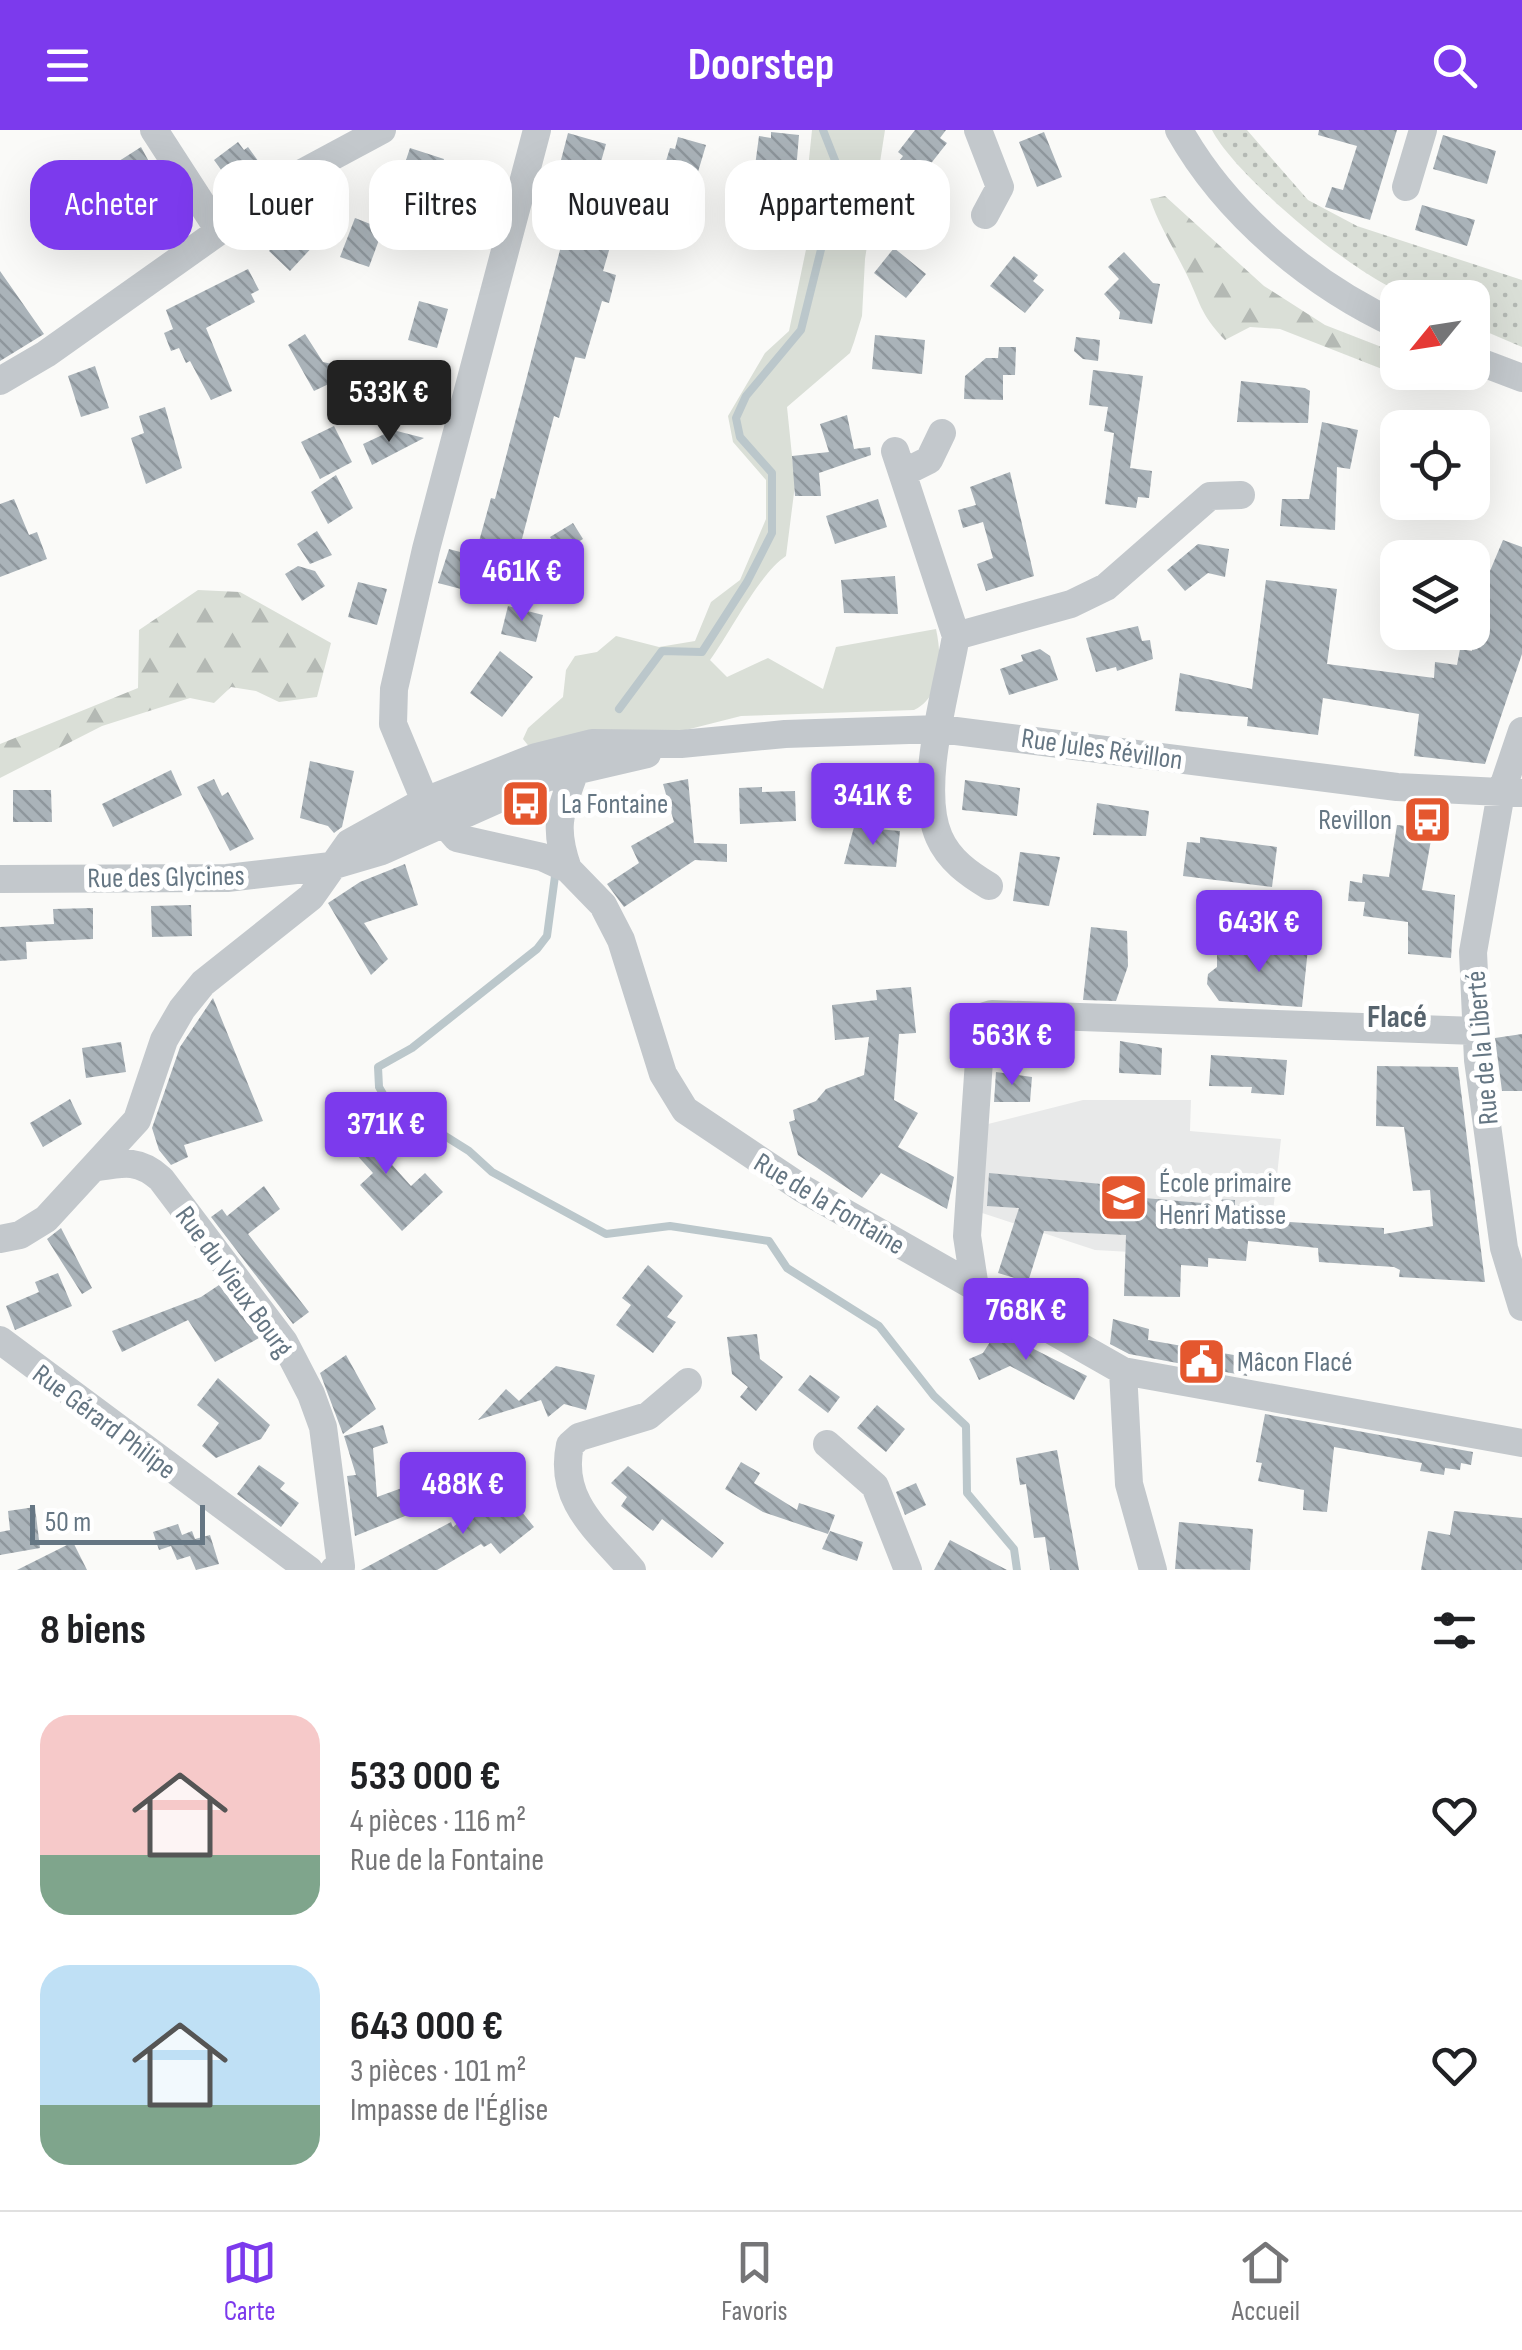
<!DOCTYPE html>
<html lang="fr">
<head>
<meta charset="utf-8">
<style>
  body { margin:0; font-family:"Sofia Sans Condensed",sans-serif; background:#f6f6f6; color:#202124; height:100vh; display:flex; flex-direction:column; font-size:38px; white-space:nowrap }
  * { box-sizing:border-box; margin:0 }
  p { font-size:32px; color:#757577 }
  .icon { flex:none; width:55px; height:55px; fill:none; stroke:currentColor; stroke-width:2; stroke-linecap:round; stroke-linejoin:round }
  .map { position:relative; height:1440px; overflow:hidden }
  .sheet { display:flex; flex-direction:column; background:#fff; flex:1 }
  .sheet>* { flex:none }
  .guide { position:absolute; left:30px; top:30px; width:1000px; height:90px; display:flex; gap:20px }
  .needle { width:65px; rotate:240deg }
  .fabs { position:absolute; left:1380px; top:150px; display:grid; gap:20px }
  .fabs a { display:grid; place-items:center; width:110px; height:110px; border-radius:20px; background:#fff; box-shadow:0 10px 40px #0002; font-size:50px }
  .scale { position:absolute; left:30px; bottom:25px; width:175px; box-sizing:border-box; padding-left:10px; border:5px solid #657683; border-top:0; font-size:28px; line-height:35px; white-space:nowrap; color:#657683; -webkit-text-stroke:8px #fff; paint-order:stroke }
  .price { position:absolute; translate:-50% -85px; padding:0 22px; border-radius:10px; background:#7c3aed; color:#fff; font-size:32px; line-height:65px; filter:drop-shadow(0 2px 5px #0008) }
  .price::after { content:''; position:absolute; left:50%; top:60px; width:30px; height:22px; margin-left:-15px; background:inherit; clip-path:polygon(0 0,100% 0,50% 100%) }
  .price.current { background:#222; color:#fff }
  ul { padding:0; list-style:none }
  li { display:flex; align-items:center; gap:30px; height:250px; padding:0 40px }
  li span { display:grid; place-items:center; flex:none; width:280px; height:200px; border-radius:30px; color:#555 }
  li>.icon { margin-inline-start:auto }
  span .icon { width:120px; height:120px; fill:#fffc; stroke-width:1 }
  li b { font-size:42px }
  h2 { display:flex; justify-content:space-between; align-items:center; height:120px; padding:0 40px; font-size:42px }
  .tag { padding:0 35px; border-radius:30px; background:#fff; box-shadow:0 10px 40px #0002; font-size:35px; line-height:90px }
  .tag.current { background:#7c3aed; color:#fff }
  header { display:flex; justify-content:space-between; align-items:center; height:130px; padding:0 40px; background:#7c3aed; color:#fff; font-size:45px; font-weight:700 }
  .tab-bar { display:flex; justify-content:space-around; align-items:center; height:140px; border-top:2px solid #e0e0e0; background:#fff; font-size:28px; color:#757577 }
  .tab-bar a { display:grid; justify-items:center; gap:5px }
  .tab-bar .current { color:#7c3aed }
  .map>svg:first-child { display:block }
  .built { fill:#e8e9e9 }
  .grass { fill:url(#grass-dots) }
  .forest { fill:url(#forest-firs) }
  .park { fill:#dadfd7 }
  .lines { fill:none; stroke-linecap:round; stroke-linejoin:round }
  .stream { stroke:#bbc7cb; stroke-width:8 }
  .building { fill:url(#building-back-hatch) }
  .minor { stroke:#c3c8cc; stroke-width:28 }
  .labels { text-anchor:middle; stroke-width:10; stroke-linejoin:round; paint-order:stroke }
  .street-label { font-size:28px; fill:#657683; stroke:#fff }
  .poi-label { font-size:28px; fill:#657683; stroke:#fff; text-anchor:start }
  .quarter-label { font-size:32px; font-weight:bold; fill:#57646e; stroke:#fff }
</style>
</head>
<body>
<header><svg class="icon" aria-label="menu" viewBox="0 0 24 24"><path d="M4 6h16M4 12h16M4 18h16"/></svg>Doorstep<svg class="icon" aria-label="search" viewBox="0 0 24 24"><circle cx="10" cy="10" r="6"/><path d="M15 15l6 6"/></svg></header>
<div class="map">
<svg width="1522" height="1440" viewBox="0 0 1522 1440">
  <defs>
    <pattern id="grass-dots" width="8" height="8" patternUnits="userSpaceOnUse" patternTransform="scale(2.5)"><rect width="8" height="8" fill="#dadfd7"/><path d="M2 2h.1M6 6h.1" fill="none" stroke="#b4b9b4" stroke-width="1.8" stroke-linecap="round"/></pattern>
    <pattern id="forest-firs" width="22" height="20" patternUnits="userSpaceOnUse" patternTransform="scale(2.5)"><rect width="22" height="20" fill="#dadfd7"/><path d="M5 1l3.5 6h-7zM16 11l3.5 6h-7z" fill="#b4b9b4"/></pattern>
    <pattern id="building-back-hatch" width="6" height="6" patternUnits="userSpaceOnUse" patternTransform="scale(2.5)"><rect width="6" height="6" fill="#aab3b9"/><path d="M-1 5l2 2M0 0l6 6M5-1l2 2" fill="none" stroke="#8e969c"/></pattern>
  </defs>
  <rect width="100%" height="100%" fill="#fafaf8"/>
  <path class="built" d="M1083 970H1191L1190 1001 1281 1009 1272 1091 1249 1100 1246 1131 1209 1128 1208 1137 1181 1131 1180 1167 1149 1166V1123L1095 1120 973 1080 980 996Z"/>
  <path class="grass" d="M1212 0H1247L1308 70 1357 96 1522 150V217L1473 196 1472 168C1455 168 1435 170 1419 168 1368 159 1235 46 1212 0Z"/>
  <path class="forest" d="M1165 66 1264 156 1325 195 1397 223 1398 242 1428 243 1405 248 1280 199 1250 197 1225 210C1199 183 1201 173 1185 141 1173 117 1159 95 1150 69Z
    M198 460 240 462 331 513 317 567 279 572 256 561 231 557 214 573 190 568 102 596 0 648V614L138 558 139 500Z"/>
  <path class="park" d="M812 0H885L865 129 862 186 854 212 850 223 787 277 795 355 786 426C759 444 731 501 710 530L727 547 768 528 823 559 836 517 936 499C942 527 943 566 914 580L741 586 674 603 531 619 523 609 528 598 563 567 566 540 575 526 597 522 616 506 659 517 695 511 711 472 740 450 766 389V350L733 312 728 286 765 223 789 201 808 110 801 107Z"/>
  <g class="lines">
    <path class="stream" d="M619 579 662 521 702 522 747 452 772 403V343L740 307 736 288 746 266 801 200 840 43 823 0
      M555 746 547 806 537 819 412 918 378 937 379 957 386 969 469 1021 492 1042 606 1104 670 1096 769 1111 787 1138 879 1196 934 1266 966 1296 967 1363 1014 1419 1017 1440"/>
  </g>
  <path class="building" d="M915 0H946L940 8 947 13 925 41 932 46 916 66 889 45 903 26 898 22Z
    M1319 0H1397L1370 90 1325 77 1332 57 1343 60 1357 16 1318 5Z
    M771 2 799 5 796 41 755 36 759 6 771 8Z
    M1044 2 1062 47 1037 57 1019 12Z
    M568 3 606 14 591 67 622 76 603 141 616 145 609 173 602 171 585 229 575 227 559 288 554 286 516 432 495 426 484 465 438 453 449 419 475 426 491 368 495 369 566 97 559 95 576 34 561 30Z
    M1443 5 1496 21 1487 54 1433 39Z
    M678 7 706 15 695 52 689 50 686 61 659 54 670 18 675 19Z
    M238 12 244 20 248 17 264 39 235 59 214 30Z
    M141 17 153 39 139 48 170 101 148 115 105 40Z
    M410 18 444 29 428 81 392 72Z
    M643 66 666 73 661 94 636 87Z
    M1422 75 1475 90 1467 116 1415 100Z
    M355 88 383 99 369 137 340 127Z
    M295 92 317 112 290 141 269 121Z
    M894 118 926 144 906 168 874 143Z
    M1124 122 1153 153 1160 154 1152 194 1119 189 1120 182 1104 164 1119 149 1108 137Z
    M1014 126 1038 145 1033 151 1044 160 1025 183 990 156Z
    M248 139 259 160 251 164 255 172 206 198 232 261 211 270 190 231 186 233 179 218 171 221 164 203 173 199 166 180Z
    M0 141 44 204 0 231Z
    M419 171 448 179 437 218 408 210Z
    M305 204 323 232 358 240 314 261 288 215Z
    M875 205 925 210 922 244 872 239Z
    M1076 207 1100 210 1098 231 1083 229 1074 221Z
    M999 217H1016L1015 245H1003V270L964 269 965 246 986 228H998Z
    M95 236 109 278 81 287 68 246Z
    M374 236 409 245 398 289 363 280Z
    M1093 240 1143 246 1130 338 1152 341 1149 368 1138 367 1136 378 1105 374 1114 303 1104 301 1108 277 1089 275Z
    M1241 251 1305 258 1310 261 1308 293 1237 292Z
    M165 277 182 338 146 354 131 308 144 303 139 286Z
    M847 285 854 319 870 317 871 325 819 343 821 366H795L792 326 829 322 820 294Z
    M1322 292 1358 300 1350 339 1337 337 1335 400 1280 396 1282 369H1309Z
    M334 296 352 332 320 349 301 312Z
    M393 300 424 308 372 335 363 314Z
    M1010 342 1034 446 986 461 977 434 993 428 983 392 963 398 958 380 976 375 970 357Z
    M336 345 353 378 328 394 311 362Z
    M14 369 29 405 37 402 47 429 0 447V374Z
    M878 369 887 397 835 414 826 386Z
    M573 393 583 409 560 423 550 407Z
    M317 401 332 425 310 434 297 414Z
    M1503 410 1522 417V524L1485 634 1414 626 1419 584 1323 568 1318 605 1247 596 1248 587 1175 581 1180 543 1252 559 1266 450 1337 459 1327 534 1434 548 1435 532 1457 535 1460 519 1472 521V446L1487 448Z
    M1198 414 1229 419 1225 447 1208 443 1185 461 1167 440Z
    M298 436 315 441 325 456 302 471 285 444Z
    M895 446 898 484 844 483 841 450Z
    M358 452 387 459 377 495 348 487Z
    M508 476 543 485 536 512 501 504Z
    M1138 496 1142 511 1150 510 1153 529 1117 541 1116 537 1096 542 1086 508Z
    M1040 519 1050 526 1058 550 1009 565 1000 539 1023 531 1021 525Z
    M500 521 533 547 502 587 470 563Z
    M310 631 354 641 342 697 334 703 328 696 300 688Z
    M171 640 182 665 113 697 102 674Z
    M214 649 222 666 228 662 254 709 230 721 197 657Z
    M688 649 694 713 727 714V732L695 730 624 777 607 754 639 733 631 716 674 692 663 654Z
    M965 650 1020 658 1017 686 962 680Z
    M762 657V662L795 661 796 691 740 694 739 658Z
    M13 660H51L52 692H13Z
    M1097 673 1149 681 1146 706 1093 705Z
    M1397 695 1433 699 1422 760 1455 765 1451 828 1408 824V792L1363 786 1365 772 1348 771 1350 751 1362 753 1363 744 1389 747Z
    M854 697 900 701 896 737 844 734Z
    M1200 707 1277 717 1272 757 1183 746 1187 712 1200 713Z
    M1020 722 1060 727 1049 776 1013 771Z
    M405 734 418 775 364 793 388 829 371 845 328 773 360 752Z
    M191 775 192 806 152 807 151 776Z
    M93 778V809L26 812 27 829 0 831V797L54 794 53 779Z
    M1091 797 1127 801 1128 836 1116 871 1083 870Z
    M1217 813 1308 818 1302 877 1219 871 1207 854 1208 844 1217 837Z
    M911 857 916 903 899 904 894 970 918 983 898 1017 954 1047 947 1079 881 1043 862 1068 798 1025 789 992 795 990 793 980 816 971 826 959 864 945 869 907 835 910 832 875 877 870 876 860Z
    M213 868 263 991 184 1015 188 1027 171 1035 159 1020 152 998 180 917Z
    M1522 904V961H1502L1495 908Z
    M1120 911 1162 918 1161 945 1119 943Z
    M121 912 126 942 86 948 82 918Z
    M1211 925 1287 930 1284 965 1251 963 1252 957 1209 956Z
    M1377 936 1458 937 1485 1152 1399 1147 1400 1140 1394 1137 1319 1132 1318 1118 1248 1111 1246 1131 1208 1128V1137L1181 1135 1180 1167 1124 1166 1126 1105 1044 1101 1028 1152 998 1143 1019 1078 987 1076 989 1043 1122 1056 1121 1066 1214 1074V1069L1235 1070V1075L1244 1076 1243 1089 1384 1098V1104L1433 1096 1430 1060 1413 1061 1404 997 1376 996Z
    M996 942 1032 947 1030 972H994Z
    M70 969 82 994 43 1017 30 993Z
    M342 979 411 1056 425 1043 443 1062 402 1101 360 1055 373 1043 327 992Z
    M264 1056 280 1079 248 1104 309 1182 293 1194 211 1087 222 1079 227 1086Z
    M61 1098 92 1158 82 1164 47 1109Z
    M648 1135 683 1166 667 1187 676 1192 653 1223 616 1195 631 1175 622 1168Z
    M58 1143 72 1176 15 1200 6 1176 39 1162 35 1152Z
    M219 1155 259 1208 215 1232 188 1190 122 1222 112 1201 201 1167Z
    M1113 1189 1149 1199 1148 1210 1251 1228 1247 1246 1129 1224 1110 1214Z
    M1002 1193 1018 1202 1016 1210 1087 1246 1074 1270 1010 1236 979 1250 969 1229 983 1223Z
    M757 1204 760 1229 783 1247 756 1281 740 1267 748 1257 732 1244 727 1207Z
    M346 1225 376 1279 343 1304 320 1243Z
    M556 1236 595 1245 586 1280 564 1274 548 1287 541 1270 478 1290 506 1259 519 1271Z
    M810 1245 840 1267 828 1283 798 1260Z
    M218 1248 270 1295 261 1309 216 1328 202 1316 219 1293 197 1275Z
    M877 1275 905 1299 886 1322 857 1298Z
    M1265 1284 1473 1322 1471 1335 1461 1333 1460 1340 1445 1338 1444 1345 1420 1341 1422 1333 1334 1317 1327 1382 1303 1380 1304 1360 1258 1351 1262 1333 1256 1332Z
    M383 1295 388 1313 373 1318 377 1367 463 1336 466 1342 435 1363 440 1372 355 1406 347 1346 356 1345 344 1306Z
    M1057 1320 1079 1440H1050L1045 1407 1034 1408 1026 1354 1020 1355 1016 1328Z
    M741 1332 760 1343 754 1353 797 1380 799 1373 835 1385 828 1404 763 1382 725 1359Z
    M259 1335 285 1353 280 1359 299 1373 281 1397 237 1364Z
    M628 1336 724 1413 712 1428 662 1389 653 1401 621 1376 627 1367 611 1353Z
    M916 1353 926 1375 905 1385 896 1362Z
    M502 1357 534 1397 500 1424 491 1413 484 1417 481 1414 437 1440H361L451 1392 453 1397Z
    M35 1377 40 1418 0 1425V1402L10 1400 8 1381Z
    M1454 1381 1522 1388V1440H1421L1428 1401 1450 1405Z
    M1179 1392 1253 1399 1250 1440 1175 1439Z
    M178 1394 182 1405 192 1401 195 1409 210 1405 219 1434 196 1440 190 1426 177 1430 171 1416 159 1420 153 1402Z
    M830 1401 863 1412 857 1431 822 1419Z
    M950 1410 1007 1440H934Z
    M73 1412 87 1440H17Z"/>
  <g class="lines">
    <path class="minor" d="M154 0 218 99
      M537 0 426 419 394 559 393 594 425 671 457 708 542 727 568 739 603 775 621 810 663 944 685 980 803 1059 1123 1241 1522 1313
      M978 0 1000 57 985 85
      M1179 0C1226 84 1311 155 1398 195
      M1406 57 1423 0
      M1472 229 1522 248
      M0 251 46 224 300 44 382 0
      M895 321 956 506
      M903 343 929 330 942 303
      M1522 601 1501 663 1473 822 1478 930 1504 1118 1522 1177
      M568 739C553 697 560 682 575 641
      M0 749 227 748 331 736 382 721 548 647 647 624
      M989 756C969 744 949 730 939 707 917 657 947 559 956 506L1071 474 1106 457 1210 366 1241 365
      M93 1038C122 1033 138 1028 161 1049L284 1212 311 1264 323 1297 341 1436 334 1440
      M0 1109 20 1105 46 1089 137 990 164 910 182 879 203 853 311 767 349 713 425 671 536 627 592 613 681 614 785 604 940 599 1397 657 1522 663
      M975 1158 967 1106 982 887 992 884 1476 901
      M0 1210 309 1440
      M1123 1241 1129 1354 1153 1440
      M827 1314 875 1356 908 1440
      M632 1440C598 1400 558 1371 570 1315L579 1307 648 1286 688 1252"/>
  </g>
  <defs>
    <symbol id="bus-square" viewBox="-11 -11 22 22"><rect x="-9" y="-9" width="18" height="18" rx="4" fill="#e4572e" stroke="#fff"/><path d="M-5-6H5V4H4V6H2V4H-2V6H-4V4H-5ZM-3.5-4V0h7V-4ZM-3.5 1.2v1.5H-2V1.2ZM2 1.2v1.5H3.5V1.2Z" fill="#fff"/></symbol>
    <symbol id="school-square" viewBox="-11 -11 22 22"><rect x="-9" y="-9" width="18" height="18" rx="4" fill="#e4572e" stroke="#fff"/><path d="M0-5L7-2L0 1L-7-2ZM-4 1L0 2.5L4 1V4Q0 6-4 4Z" fill="#fff"/></symbol>
    <symbol id="civic-square" viewBox="-11 -11 22 22"><rect x="-9" y="-9" width="18" height="18" rx="4" fill="#e4572e" stroke="#fff"/><path d="M-.6-6.5H3V-4.5H.6V-3L4-1V1h2V6H-6V1h2V-1L-.6-3ZM-1.2 2.5V6h2.4V2.5Z" fill="#fff"/></symbol>
  </defs>
  <g fill-rule="evenodd">
    <use href="#bus-square" x="498" y="646" width="55" height="55"/>
    <use href="#bus-square" x="1400" y="662" width="55" height="55"/>
    <use href="#school-square" x="1096" y="1040" width="55" height="55"/>
    <use href="#civic-square" x="1174" y="1204" width="55" height="55"/>
  </g>
  <g class="labels">
    <g class="street-label">
      <text transform="translate(1102 618) rotate(8)" y="10">Rue Jules Révillon</text>
      <text transform="translate(166 746) rotate(-1)" y="10">Rue des Glycines</text>
      <text transform="translate(1481 918) rotate(-95)" y="10">Rue de la Liberté</text>
      <text transform="translate(830 1073) rotate(31)" y="10">Rue de la Fontaine</text>
      <text transform="translate(235 1151) rotate(54)" y="10">Rue du Vieux Bourg</text>
      <text transform="translate(105 1291) rotate(37)" y="10">Rue Gérard Philipe</text>
    </g>
    <g class="poi-label">
      <text x="561" y="683">La Fontaine</text>
      <text x="1392" y="699" text-anchor="end">Revillon</text>
      <text x="1159" y="1062">École primaire<tspan x="1159" dy="32">Henri Matisse</tspan></text>
      <text x="1237" y="1241">Mâcon Flacé</text>
    </g>
    <g class="quarter-label">
      <text x="1397" y="897">Flacé</text>
    </g>
  </g>
</svg>
<div class="fabs">
<a><svg class="needle" viewBox="-14 -14 28 28"><path d="M0-13l5 13h-10z" fill="#e53935"/><path d="M0 13l5-13h-10z" fill="#757577"/></svg></a>
<a><svg class="icon" aria-label="locate" viewBox="0 0 24 24"><circle cx="12" cy="12" r="6"/><path d="M12 2v4M12 18v4M2 12h4M18 12h4"/></svg></a>
<a><svg class="icon" aria-label="layers" viewBox="0 0 24 24"><path d="M12 4l9 5-9 5-9-5zM3 14l9 5 9-5"/></svg></a>
</div>
<div class="scale">50 m</div>
<b class="price current" style="left:389px;top:315px">533K €</b>
<b class="price" style="left:522px;top:494px">461K €</b>
<b class="price" style="left:873px;top:718px">341K €</b>
<b class="price" style="left:1259px;top:845px">643K €</b>
<b class="price" style="left:1012px;top:958px">563K €</b>
<b class="price" style="left:386px;top:1047px">371K €</b>
<b class="price" style="left:1026px;top:1233px">768K €</b>
<b class="price" style="left:463px;top:1407px">488K €</b>
<div class="guide">
<a class="tag current">Acheter</a>
<a class="tag">Louer</a>
<a class="tag">Filtres</a>
<a class="tag">Nouveau</a>
<a class="tag">Appartement</a>
</div>
</div>
<section class="sheet">
<h2>8 biens<svg class="icon" aria-label="filters" viewBox="0 0 24 24"><path d="M4 7h16M4 17h16"/><circle cx="9" cy="7" r="2"/><circle cx="15" cy="17" r="2"/></svg></h2>
<ul>
<li><span style="background:linear-gradient(#f6c9c9 70%,#7fa58c 0)"><svg class="icon" aria-label="home" viewBox="0 0 24 24"><path d="M3 11l9-7 9 7M6 9v11h12V9"/></svg></span><div><b>533 000 €</b><p>4 pièces · 116 m²</p><p>Rue de la Fontaine</p></div><svg class="icon" aria-label="heart" viewBox="0 0 24 24"><path d="M12 20l-8-8c-3-5 5-10 8-4 3-6 11-1 8 4z"/></svg></li>
<li><span style="background:linear-gradient(#bfe0f5 70%,#7fa58c 0)"><svg class="icon" aria-label="home" viewBox="0 0 24 24"><path d="M3 11l9-7 9 7M6 9v11h12V9"/></svg></span><div><b>643 000 €</b><p>3 pièces · 101 m²</p><p>Impasse de l'Église</p></div><svg class="icon" aria-label="heart" viewBox="0 0 24 24"><path d="M12 20l-8-8c-3-5 5-10 8-4 3-6 11-1 8 4z"/></svg></li>
</ul>
</section>
<nav class="tab-bar">
<a class="current"><svg class="icon" aria-label="map" viewBox="0 0 24 24"><path d="M3 6l6-2 6 2 6-2v14l-6 2-6-2-6 2zM9 4v14M15 6v14"/></svg>Carte</a>
<a><svg class="icon" aria-label="saved" viewBox="0 0 24 24"><path d="M7 4h10v16l-5-4-5 4z"/></svg>Favoris</a>
<a><svg class="icon" aria-label="home" viewBox="0 0 24 24"><path d="M3 11l9-7 9 7M6 9v11h12V9"/></svg>Accueil</a>
</nav>
</body>
</html>
